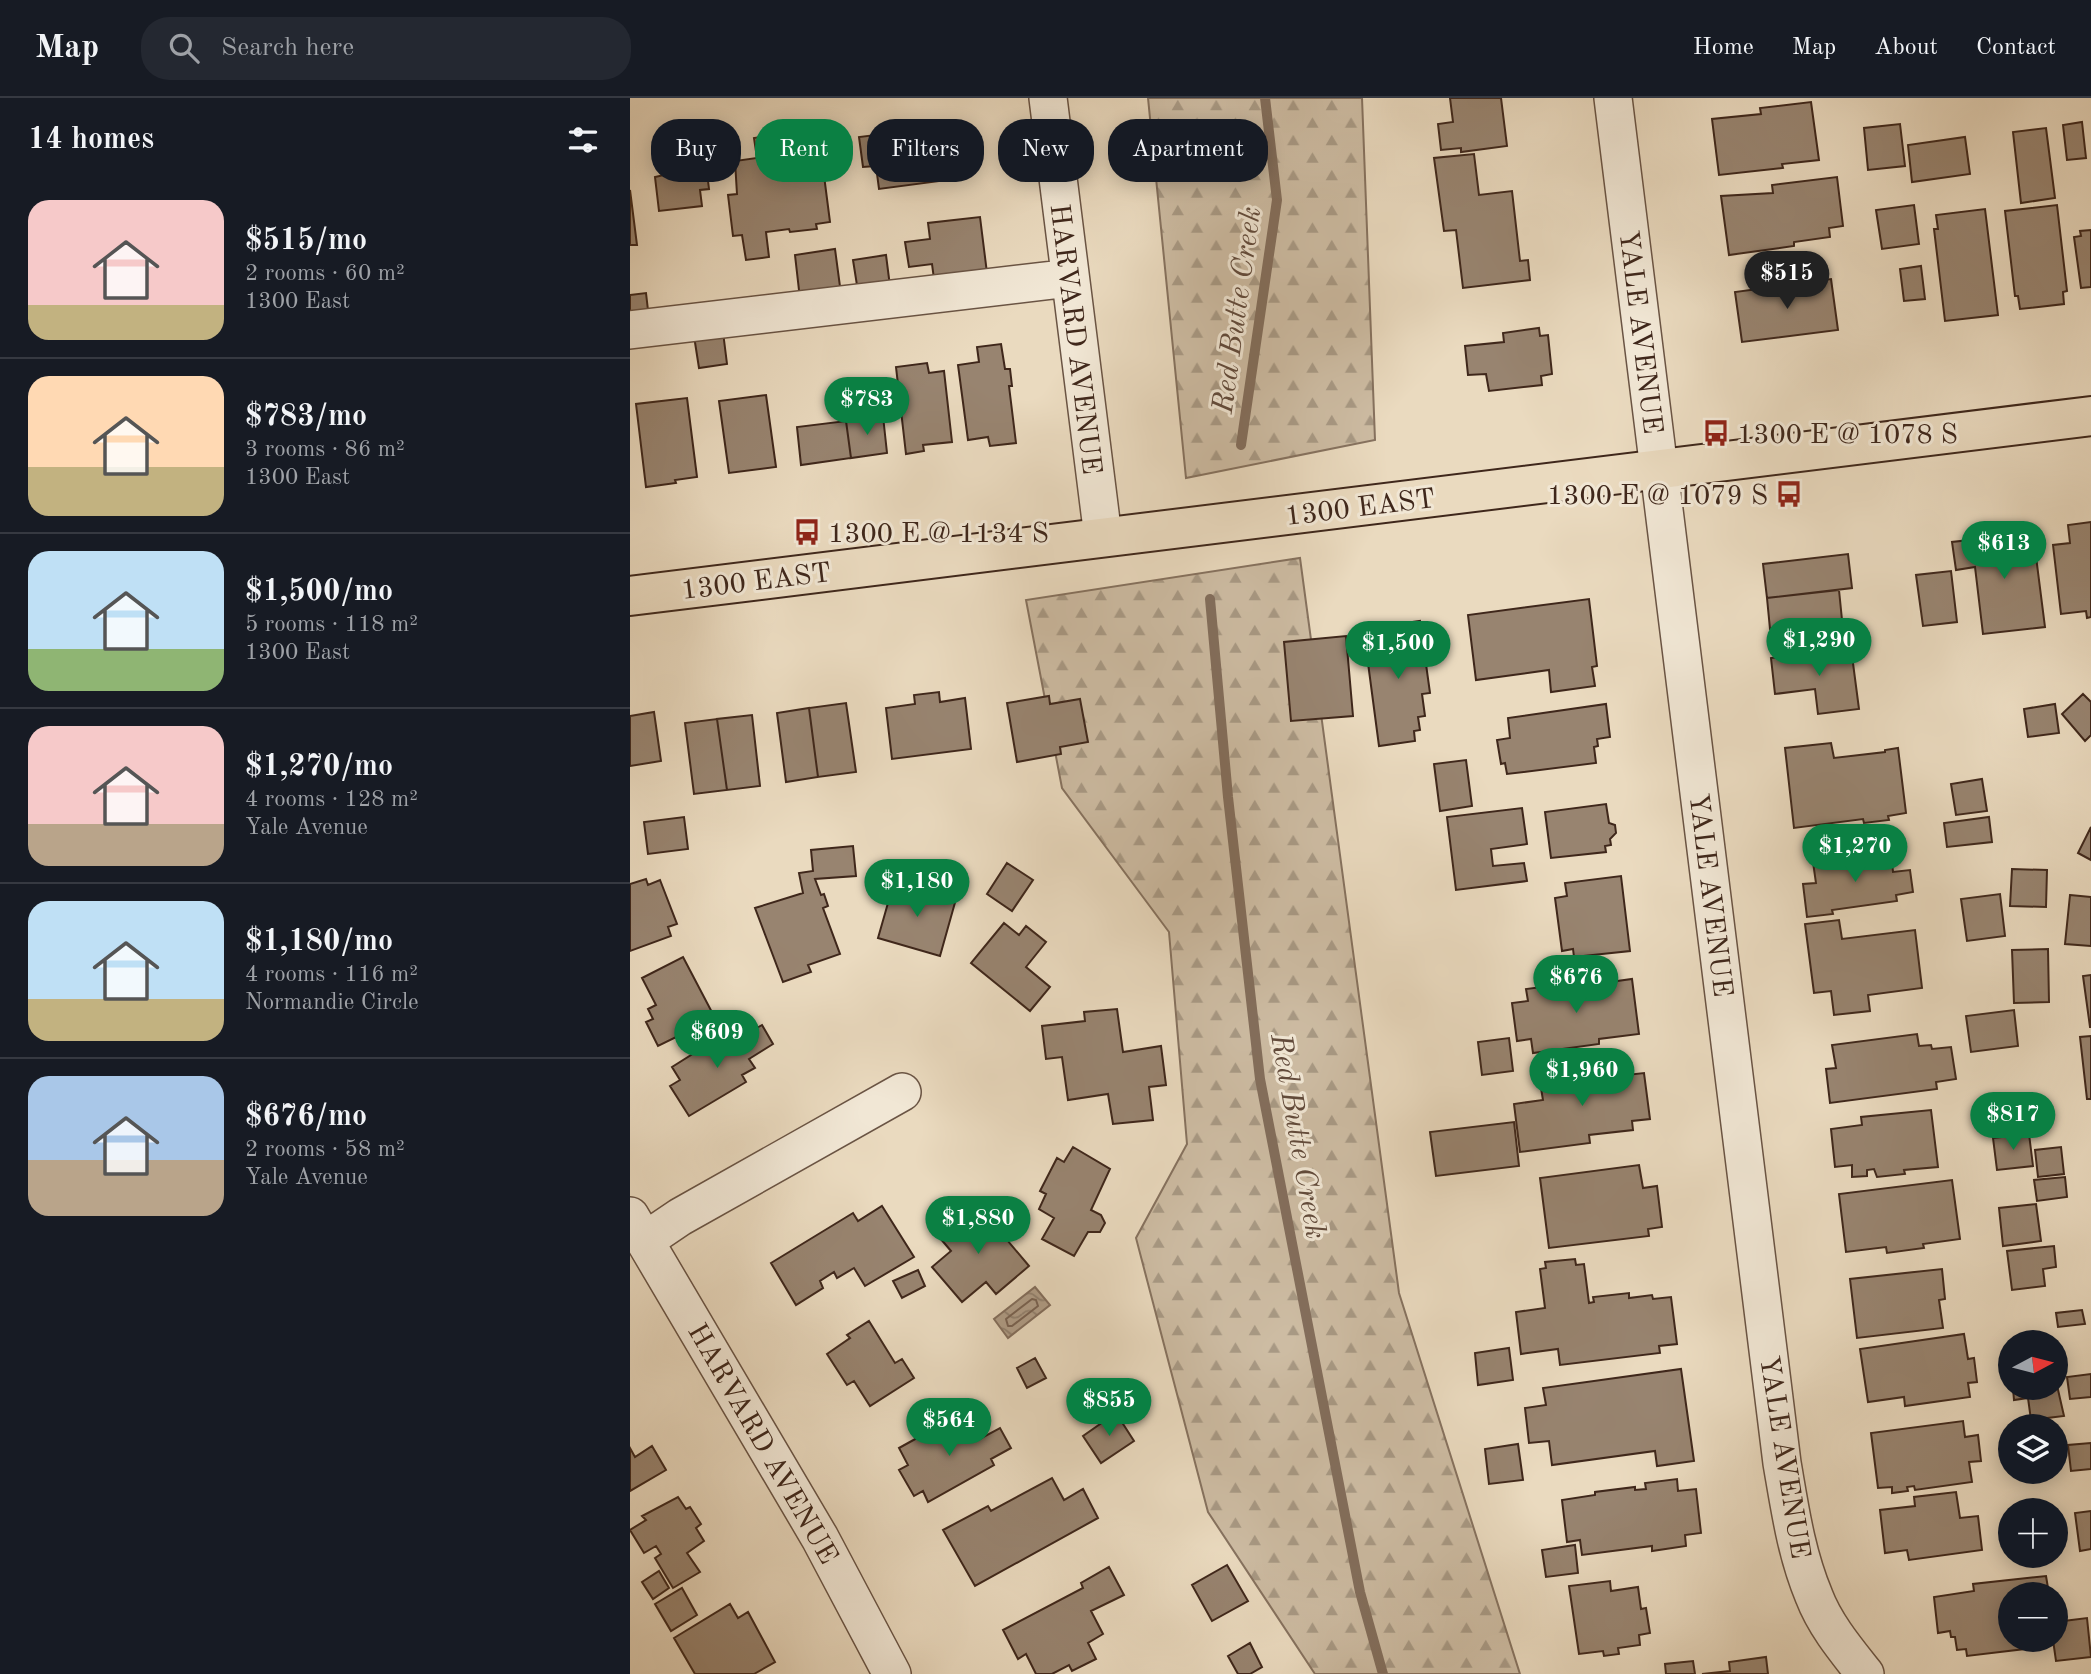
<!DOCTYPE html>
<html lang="en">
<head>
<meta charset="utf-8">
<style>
  body { margin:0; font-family:"Old Standard TT",serif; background:#242831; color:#f1f3f6; height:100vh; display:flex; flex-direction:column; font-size:26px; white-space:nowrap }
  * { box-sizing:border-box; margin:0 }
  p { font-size:23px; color:#9ea1a6 }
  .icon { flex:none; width:38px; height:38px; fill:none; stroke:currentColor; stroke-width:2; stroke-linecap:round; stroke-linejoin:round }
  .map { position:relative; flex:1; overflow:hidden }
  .sheet { display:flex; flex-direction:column; background:#171b24; width:630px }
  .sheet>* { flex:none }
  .banner { position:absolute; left:21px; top:21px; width:665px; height:63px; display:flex; gap:14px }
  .needle { width:46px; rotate:83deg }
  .fabs { position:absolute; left:1368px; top:1232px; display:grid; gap:14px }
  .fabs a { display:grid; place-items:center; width:70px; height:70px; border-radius:50%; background:#171b24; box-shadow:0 4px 18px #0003; font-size:35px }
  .price { position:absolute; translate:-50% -60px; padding:0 16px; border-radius:24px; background:#0b8043; color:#fff; font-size:23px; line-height:46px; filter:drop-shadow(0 2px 4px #0008) }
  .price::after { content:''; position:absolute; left:50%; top:42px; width:21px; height:16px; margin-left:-10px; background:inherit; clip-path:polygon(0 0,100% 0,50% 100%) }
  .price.selected { background:#222; color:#fff }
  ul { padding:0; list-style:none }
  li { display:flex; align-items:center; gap:21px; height:175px; padding:0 28px }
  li+li { border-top:2px solid #363941 }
  li span { display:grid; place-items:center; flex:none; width:196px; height:140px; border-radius:21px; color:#555 }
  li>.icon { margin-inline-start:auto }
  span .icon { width:84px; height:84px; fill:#fffc; stroke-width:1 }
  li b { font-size:30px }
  h2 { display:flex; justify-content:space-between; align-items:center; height:84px; padding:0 28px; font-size:30px }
  .chip { padding:0 24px; border-radius:28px; background:#171b24; box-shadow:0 4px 18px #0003; font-size:24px; line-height:63px }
  .chip.selected { background:#0b8043; color:#fff }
  header { display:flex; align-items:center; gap:42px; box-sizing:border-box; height:98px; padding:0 35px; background:#171b24; border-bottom:2px solid #363941 }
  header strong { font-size:33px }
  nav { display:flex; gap:38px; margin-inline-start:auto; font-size:24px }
  .search { width:490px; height:63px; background:#242831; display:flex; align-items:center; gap:18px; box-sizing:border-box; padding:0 24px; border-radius:28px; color:#9ea1a6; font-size:26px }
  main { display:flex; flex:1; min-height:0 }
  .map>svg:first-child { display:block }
  .forest { fill:url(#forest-firs); stroke:#86725f; stroke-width:2 }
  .water { fill:url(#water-waves); stroke:#836e5c; stroke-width:2 }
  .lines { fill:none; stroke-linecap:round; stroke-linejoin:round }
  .shore { stroke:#786251; stroke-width:2 }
  .stream { stroke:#836e5c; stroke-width:10 }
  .building { fill:#988470; stroke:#3f271b; stroke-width:2 }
  .minor-casing { stroke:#6a5444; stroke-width:40 }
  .major-casing { stroke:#3f271b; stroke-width:42 }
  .minor { stroke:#f1e7d5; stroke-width:37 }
  .major { stroke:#eadabf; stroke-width:38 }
  .labels { text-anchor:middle; stroke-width:6; stroke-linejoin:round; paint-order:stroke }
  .street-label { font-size:28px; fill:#3f271b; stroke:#f1e7d5 }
  .poi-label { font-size:28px; fill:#3f271b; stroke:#f1e7d5; text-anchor:start }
  .water-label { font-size:30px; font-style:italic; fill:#614a3b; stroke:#f1e7d5 }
</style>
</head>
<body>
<header>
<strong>Map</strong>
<div class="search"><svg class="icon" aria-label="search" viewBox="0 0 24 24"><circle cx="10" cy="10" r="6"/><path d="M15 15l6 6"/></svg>Search here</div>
<nav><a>Home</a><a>Map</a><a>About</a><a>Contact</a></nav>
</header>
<main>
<section class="sheet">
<h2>14 homes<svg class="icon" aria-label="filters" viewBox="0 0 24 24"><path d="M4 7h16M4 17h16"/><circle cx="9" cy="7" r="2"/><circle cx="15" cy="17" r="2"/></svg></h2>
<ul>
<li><span style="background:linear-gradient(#f6c9c9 75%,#c2b280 0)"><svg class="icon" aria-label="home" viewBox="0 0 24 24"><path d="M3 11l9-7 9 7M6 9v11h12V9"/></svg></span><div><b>$515/mo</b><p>2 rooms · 60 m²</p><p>1300 East</p></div></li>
<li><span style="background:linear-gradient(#ffd9b3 65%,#c2b280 0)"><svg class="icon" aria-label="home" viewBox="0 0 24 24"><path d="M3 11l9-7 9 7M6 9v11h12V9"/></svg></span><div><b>$783/mo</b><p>3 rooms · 86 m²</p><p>1300 East</p></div></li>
<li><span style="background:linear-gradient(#bfe0f5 70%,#8fb573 0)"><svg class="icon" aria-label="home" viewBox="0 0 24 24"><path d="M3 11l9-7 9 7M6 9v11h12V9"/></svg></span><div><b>$1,500/mo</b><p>5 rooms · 118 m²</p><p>1300 East</p></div></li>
<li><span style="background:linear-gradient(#f6c9c9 70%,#b9a48a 0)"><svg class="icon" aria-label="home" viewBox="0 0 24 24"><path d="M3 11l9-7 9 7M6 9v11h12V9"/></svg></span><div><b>$1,270/mo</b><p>4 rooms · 128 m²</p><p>Yale Avenue</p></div></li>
<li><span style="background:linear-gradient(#bfe0f5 70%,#c2b280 0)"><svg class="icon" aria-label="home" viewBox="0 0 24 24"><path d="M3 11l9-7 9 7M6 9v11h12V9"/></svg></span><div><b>$1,180/mo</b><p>4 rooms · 116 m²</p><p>Normandie Circle</p></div></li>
<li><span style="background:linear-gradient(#a9c7e8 60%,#b9a48a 0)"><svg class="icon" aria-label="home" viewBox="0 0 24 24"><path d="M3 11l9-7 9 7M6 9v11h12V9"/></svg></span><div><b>$676/mo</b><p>2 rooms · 58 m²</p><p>Yale Avenue</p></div></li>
</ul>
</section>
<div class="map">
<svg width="1461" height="1576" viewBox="0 0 1461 1576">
  <defs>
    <pattern id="forest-firs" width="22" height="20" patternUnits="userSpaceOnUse" patternTransform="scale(1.75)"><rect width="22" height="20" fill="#cdbca3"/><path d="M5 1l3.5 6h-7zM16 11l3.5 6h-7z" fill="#a89984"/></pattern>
    <pattern id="water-waves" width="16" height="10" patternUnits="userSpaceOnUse" patternTransform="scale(1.75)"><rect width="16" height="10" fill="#b09d87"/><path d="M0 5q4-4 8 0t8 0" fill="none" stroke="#91806e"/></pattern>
  </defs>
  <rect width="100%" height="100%" fill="#eadabf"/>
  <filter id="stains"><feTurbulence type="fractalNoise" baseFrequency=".00286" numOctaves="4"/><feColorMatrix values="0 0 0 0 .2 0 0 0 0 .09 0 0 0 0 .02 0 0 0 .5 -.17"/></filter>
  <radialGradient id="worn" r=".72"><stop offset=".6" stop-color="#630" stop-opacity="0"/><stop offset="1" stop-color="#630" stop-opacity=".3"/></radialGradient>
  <path class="forest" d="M518 0H732L745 342 556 380Z
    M670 460 769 1195 890 1576H685L578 1414 506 1140 557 1046 539 834 432 690 396 502Z"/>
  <path class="water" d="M405 1189 420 1207 378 1240 364 1221Z"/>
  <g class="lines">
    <path class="shore" d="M402 1201 406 1202 408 1208 382 1228H378L376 1221Z"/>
    <path class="stream" d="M611 347 647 102 635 0
      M580 501 598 699 630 981 730 1494 753 1576"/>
  </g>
  <path class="building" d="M820 0H871L877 48 831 54V50L811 52 808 26 823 24Z
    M1181 4 1189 62 1152 66 1153 70 1089 77 1082 21 1131 16 1130 10Z
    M1452 24 1456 60 1437 62 1433 27Z
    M1270 26 1275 68 1238 72 1234 30Z
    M71 27 79 91 70 92 72 108 29 113 25 79 34 77 29 32Z
    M318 28 325 81 249 91 246 68 233 69 229 39Z
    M1416 30 1425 100 1391 105 1383 34Z
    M188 31 200 124 186 126 187 131 160 134 159 131 136 134 139 159 116 162 112 137 103 138 98 97 107 96 105 63 127 60 124 40Z
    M1335 39 1340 76 1282 84 1278 47Z
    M844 56 849 97 882 93 890 163 898 162 900 182 833 190 826 132 814 133 804 60Z
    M1207 79 1213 128 1199 130 1200 139 1164 144V148L1099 157 1091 98 1143 95 1142 87Z
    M0 92 7 147H0Z
    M1284 107 1289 146 1252 151 1246 112Z
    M1427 107 1437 193 1433 194 1434 206 1390 211 1388 198H1385L1375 113Z
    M1355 111 1368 217 1315 223 1304 131H1308L1306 117Z
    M350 119 357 175 304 181 302 166 279 169 275 144 300 141 298 125Z
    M1461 132V189L1451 190 1444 139 1451 138 1450 133Z
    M205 151 211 196 170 201 165 157Z
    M256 157 261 196 229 200 223 162Z
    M1291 168 1295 201 1274 203 1270 171Z
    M1201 181 1208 232 1112 244 1105 194Z
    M16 195 19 221 0 224V197Z
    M909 230 910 238 918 237 922 276 911 278 912 287 859 293 856 276 838 277 835 248 874 244 873 235Z
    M93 234 97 266 69 270 64 238Z
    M371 246 375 271H380L382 288H379L386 345 360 348 358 339 338 342 328 267 349 264 347 249Z
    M297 265 299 275 314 273 322 344 293 347 294 353 276 356 266 269Z
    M136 297 146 369 99 375 89 303Z
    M57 300 67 379 45 382 46 385 16 389 6 306Z
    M253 318 257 355 221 360 216 323Z
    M216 323 221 360 171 367 167 329Z
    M1461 424V519L1457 520 1456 513 1431 516 1423 447 1440 445 1438 427Z
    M1403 435 1415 529 1353 536 1345 469 1326 472 1322 444Z
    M1218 456 1222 490 1137 500 1133 466Z
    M1321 473 1327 524 1293 528 1286 477Z
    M1209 492 1212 522 1140 531 1137 500Z
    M959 501 967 568 962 569 965 588 921 594 919 572 846 582 838 517Z
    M790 523 800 595 792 596 795 618 788 619 790 632 784 633 785 643 749 648 738 565 744 564 740 530Z
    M716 538 723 618 661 623 654 544Z
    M1221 550 1229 611 1188 616 1185 591 1145 596 1141 560Z
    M309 594 310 604 335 600 341 651 262 661 256 610 285 606 284 597Z
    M1453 596 1461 604V637L1455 643 1432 616Z
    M419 598 420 606 450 601 458 644 430 649 431 656 387 664 377 605Z
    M216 605 226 674 188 679 179 610Z
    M976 606 980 639 967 641 968 648 964 649 966 665 877 676 875 665 871 666 867 642 880 640 878 620Z
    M1425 606 1429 635 1398 639 1394 611Z
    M179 610 188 679 156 684 147 615Z
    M24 614 31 663 0 668V618Z
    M122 617 130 688 97 692 87 621Z
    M87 621 97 692 64 696 55 625Z
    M1201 645 1204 660 1255 654V652L1268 650 1276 715 1258 718 1259 722 1234 725 1233 721 1164 730 1155 650Z
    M836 662 842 708 810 713 804 666Z
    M1352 681 1357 713 1326 717 1321 686Z
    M976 706 979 725 985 727 986 735 980 741 981 747 975 748 976 754 921 760 915 714Z
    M892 710 897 746 861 751 863 768 894 765 897 783 826 792 817 719Z
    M54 719 58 751 18 756 14 724Z
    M1359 719 1362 744 1317 749 1314 725Z
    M1461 729V762L1448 755Z
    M223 748 226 778 185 781 191 797 194 796 198 808 193 810 210 856 178 867 181 874 153 884 125 810 173 795 169 775 183 773 181 752Z
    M1261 754 1263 774 1280 772 1283 794 1266 797 1267 803 1202 812 1203 816 1177 819 1173 786 1186 785 1183 764Z
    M377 765 403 782 382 813 357 796Z
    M1382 771 1417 772 1416 809 1380 808Z
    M991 778 1000 853 944 859 943 851 932 853 925 800 937 798 935 785Z
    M16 781 18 787 30 782 47 826 38 829 41 838 0 853V786Z
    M264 784 326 801 310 858 248 840Z
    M1370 796 1375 838 1337 843 1331 801Z
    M1440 797 1461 799V848L1435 846Z
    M1209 822 1212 841 1285 832 1292 890 1238 897 1240 913 1204 917 1201 893 1184 895 1175 826Z
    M374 825 389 837 396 828 416 844 396 869 420 889 400 913 341 865Z
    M1418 851 1419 904 1384 905 1382 852Z
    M53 859 85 920 28 948 16 924 23 921 18 911 26 907 12 880Z
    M1461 877V929H1460L1453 878Z
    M1002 881 1009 936 969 941V946L903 955 901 941 887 943 882 905 898 903 896 891 965 882 966 886Z
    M487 911 493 954 531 948 536 987 519 989 523 1022 483 1026 478 996 438 1002 432 959 416 961 412 928 455 923 454 914Z
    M1384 912 1388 948 1341 954 1336 918Z
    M132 927 143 946 119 961 125 970 112 977 116 984 59 1018 40 988 50 982 42 969 85 942 88 948 107 937 109 940Z
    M1287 936 1289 948 1301 947 1302 951 1321 949 1326 981 1306 984 1307 991 1200 1005 1196 971 1206 970 1202 947Z
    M1461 938V1001H1457L1450 939Z
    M879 940 883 973 852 977 848 944Z
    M996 967 997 977 1014 975 1020 1021 1002 1023 1003 1032 959 1037 960 1045 890 1054 884 1006 913 1002 909 978Z
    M1301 1012 1308 1069 1274 1072 1275 1076 1247 1079 1244 1071 1237 1072V1078L1222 1079V1067L1205 1069 1201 1031 1232 1027 1231 1019Z
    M884 1024 889 1068 806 1078 800 1034Z
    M1399 1036 1403 1068 1367 1072 1363 1040Z
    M443 1049 480 1071 461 1112 471 1117 475 1125 470 1134H458L444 1158 412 1141 424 1120 409 1111 416 1096 410 1093 427 1060 434 1064Z
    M1431 1049 1434 1076 1408 1079 1405 1052Z
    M1009 1067 1013 1090 1027 1088 1032 1129 1018 1131 1019 1138 919 1150 910 1080Z
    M1435 1079 1437 1099 1407 1103 1404 1082Z
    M1322 1082 1330 1141 1293 1146 1294 1150 1257 1155 1256 1149 1216 1154 1209 1096Z
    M335 1106 345 1117 351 1111 399 1168 366 1196 356 1184 332 1204 302 1169 321 1153 310 1140 330 1123 323 1116Z
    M1406 1106 1411 1143 1373 1148 1369 1110Z
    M252 1108 284 1159 235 1188 224 1170 207 1180 204 1174 190 1183 193 1190 166 1207 141 1165 223 1115 228 1123Z
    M1424 1148 1426 1169 1413 1171 1415 1188 1382 1192 1377 1153Z
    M945 1161 946 1167 954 1166 959 1205 964 1204 963 1199 999 1195V1200L1022 1197 1023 1201 1041 1199 1047 1246 1029 1248 1030 1255 930 1267 928 1251 891 1256 886 1214 915 1210 910 1171 916 1170 915 1164Z
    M1312 1171 1315 1201 1309 1202 1313 1230 1227 1240 1220 1181Z
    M288 1172 295 1188 272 1200 263 1183Z
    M1452 1212 1455 1226 1428 1229 1426 1215Z
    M239 1223 265 1265 272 1261 284 1280 240 1308 224 1283 217 1287 197 1256 220 1240 217 1237Z
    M1334 1236 1338 1261 1344 1260 1347 1284 1338 1285 1340 1299 1275 1308 1274 1299 1238 1304 1230 1251Z
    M879 1250 883 1282 848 1287 845 1255Z
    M405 1260 416 1280 397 1290 387 1270Z
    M1051 1271 1064 1363 1027 1368 1025 1353 922 1367 919 1343 899 1345 895 1310 916 1307 913 1290Z
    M1461 1276V1299L1440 1301 1437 1279Z
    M1426 1283 1434 1318 1401 1322 1398 1300 1384 1302 1383 1290H1426Z
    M486 1315 504 1343 471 1365 453 1338Z
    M336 1321 348 1342 370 1330 381 1350 361 1361 364 1367 298 1404 293 1393 284 1398 269 1372 278 1367 269 1350 316 1324 319 1330Z
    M1333 1323 1335 1339 1348 1337 1351 1363 1339 1364 1342 1384 1285 1392 1284 1388 1277 1389 1278 1393 1262 1395V1389L1248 1390 1241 1335Z
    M1461 1345V1371L1441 1373 1438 1347Z
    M888 1346 893 1382 859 1386 855 1351Z
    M22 1348 36 1372 0 1393V1350L5 1359Z
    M422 1380 434 1402 453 1391 468 1420 345 1488 313 1432 358 1408 361 1413Z
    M1047 1381 1048 1393 1066 1391 1071 1435 1055 1437 1056 1448 1022 1453V1448L952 1457 950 1442 937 1444 932 1402 965 1397V1394L1005 1389V1392L1016 1391 1015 1385Z
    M1326 1394 1330 1420 1348 1418 1352 1452 1279 1462 1277 1452 1255 1455 1250 1412 1285 1408 1284 1399Z
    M48 1399 56 1411 60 1409 71 1426 66 1430 74 1443 57 1455 70 1474 43 1490 25 1460 31 1456 26 1448 14 1455 0 1432 16 1422 12 1418Z
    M1461 1413V1451L1450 1453 1445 1415Z
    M945 1447 948 1475 916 1479 912 1452Z
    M597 1467 618 1503 582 1523 562 1487Z
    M479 1469 494 1497 461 1513 473 1536 458 1545 466 1561 442 1573 439 1567 422 1576H406L396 1556 388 1561 373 1532 453 1490 451 1485Z
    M29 1473 39 1490 23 1501 12 1484Z
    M1416 1478 1419 1496H1381V1542H1402L1403 1550 1337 1558 1336 1551 1327 1552 1325 1539H1321L1320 1533 1308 1535 1304 1499 1344 1493 1343 1486Z
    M980 1483 981 1493 1008 1489 1011 1511 1016 1510 1020 1535 1009 1537 1010 1547 988 1550 989 1556 974 1558 973 1553 949 1556 939 1488Z
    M52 1490 67 1517 41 1533 25 1506Z
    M100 1506 108 1520 118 1514 145 1564 124 1576H65L44 1540Z
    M1457 1520 1461 1559 1426 1563 1423 1542H1426V1524Z
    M620 1545 632 1569 620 1576H608L598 1558Z
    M1136 1559 1138 1576H1072L1100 1573 1099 1564Z
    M1063 1563 1065 1576H1036L1035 1566Z"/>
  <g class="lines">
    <defs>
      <path id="minor" d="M418 0 473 439
        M983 0 1152 1365C1160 1411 1166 1455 1184 1498 1195 1527 1216 1552 1235 1576
        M0 232 440 180
        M0 1118 190 1440 262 1576
        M16 1142 50 1119 272 994"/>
      <path id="major" d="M0 498 1461 318"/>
    </defs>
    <use href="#minor" class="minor-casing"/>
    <use href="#major" class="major-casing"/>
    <use href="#minor" class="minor"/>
    <use href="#major" class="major"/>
  </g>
  <defs>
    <symbol id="bus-bare" viewBox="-9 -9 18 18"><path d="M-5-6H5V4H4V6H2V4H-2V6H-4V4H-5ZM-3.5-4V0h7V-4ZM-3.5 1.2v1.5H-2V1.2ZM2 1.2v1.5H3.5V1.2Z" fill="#8f2418" stroke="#f1e7d5" stroke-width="2.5" paint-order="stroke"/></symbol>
  </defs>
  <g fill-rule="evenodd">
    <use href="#bus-bare" x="1067" y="316" width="38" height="38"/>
    <use href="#bus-bare" x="1140" y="377" width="38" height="38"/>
    <use href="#bus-bare" x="158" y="415" width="38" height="38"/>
  </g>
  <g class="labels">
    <g class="street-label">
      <text transform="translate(1012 234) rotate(83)" y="10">YALE AVENUE</text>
      <text transform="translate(447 241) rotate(83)" y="10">HARVARD AVENUE</text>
      <text transform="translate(730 408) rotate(-7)" y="10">1300 EAST</text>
      <text transform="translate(126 482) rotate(-7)" y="10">1300 EAST</text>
      <text transform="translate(1082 797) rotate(83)" y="10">YALE AVENUE</text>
      <text transform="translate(134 1345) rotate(60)" y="10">HARVARD AVENUE</text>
      <text transform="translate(1156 1359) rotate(81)" y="10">YALE AVENUE</text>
    </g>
    <g class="poi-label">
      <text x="1107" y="345">1300 E @ 1078 S</text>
      <text x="1138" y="406" text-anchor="end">1300 E @ 1079 S</text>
      <text x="198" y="444">1300 E @ 1134 S</text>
    </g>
    <g class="water-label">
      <text transform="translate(606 212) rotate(-82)" y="10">Red Butte Creek</text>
      <text transform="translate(669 1038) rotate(80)" y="10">Red Butte Creek</text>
    </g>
  </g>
  <rect width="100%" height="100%" filter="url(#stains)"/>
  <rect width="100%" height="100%" fill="url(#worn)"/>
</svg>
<div class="fabs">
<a><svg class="needle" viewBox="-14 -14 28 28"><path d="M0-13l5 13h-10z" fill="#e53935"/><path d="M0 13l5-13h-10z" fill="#9ea1a6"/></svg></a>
<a><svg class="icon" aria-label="layers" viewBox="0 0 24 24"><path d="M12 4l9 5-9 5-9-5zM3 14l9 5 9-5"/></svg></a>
<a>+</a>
<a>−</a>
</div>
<b class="price selected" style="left:1157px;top:213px">$515</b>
<b class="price" style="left:237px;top:339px">$783</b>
<b class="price" style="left:1374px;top:483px">$613</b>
<b class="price" style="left:1189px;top:580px">$1,290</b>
<b class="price" style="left:768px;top:583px">$1,500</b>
<b class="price" style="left:1225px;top:786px">$1,270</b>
<b class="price" style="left:287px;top:821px">$1,180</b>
<b class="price" style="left:946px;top:917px">$676</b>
<b class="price" style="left:87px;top:972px">$609</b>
<b class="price" style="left:952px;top:1010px">$1,960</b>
<b class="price" style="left:1383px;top:1054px">$817</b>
<b class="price" style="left:348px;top:1158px">$1,880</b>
<b class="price" style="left:479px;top:1340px">$855</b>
<b class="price" style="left:319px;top:1360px">$564</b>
<div class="banner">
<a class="chip">Buy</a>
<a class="chip selected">Rent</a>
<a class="chip">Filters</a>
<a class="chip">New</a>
<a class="chip">Apartment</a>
</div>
</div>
</main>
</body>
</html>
